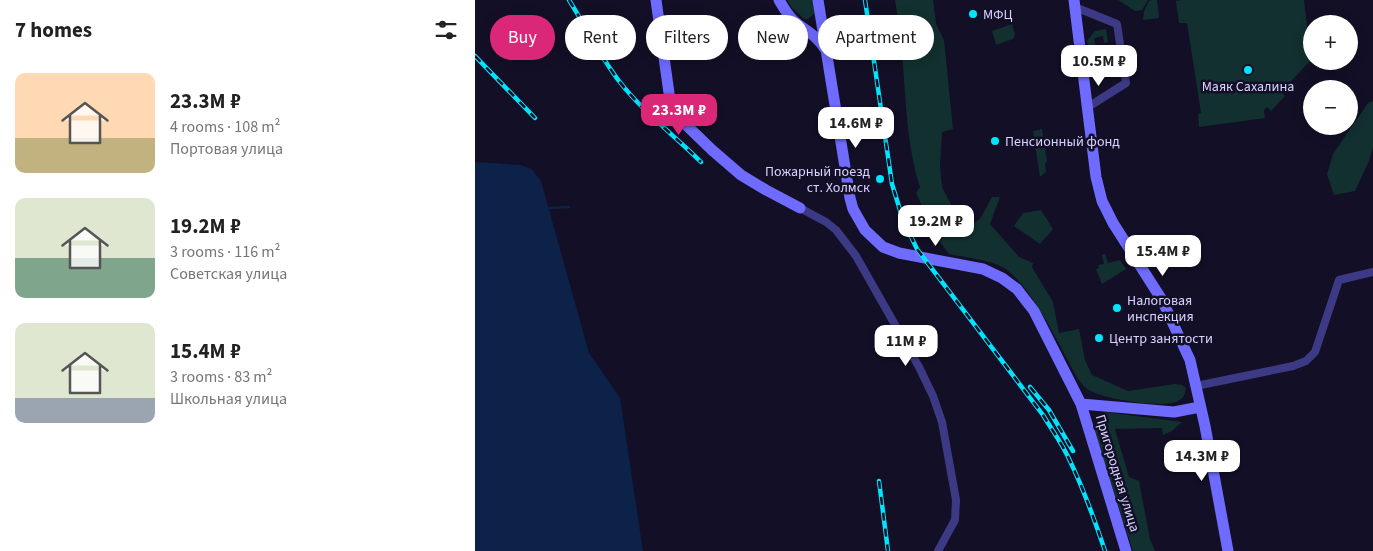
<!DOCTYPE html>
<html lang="en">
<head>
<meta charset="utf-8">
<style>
  body { margin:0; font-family:"Source Sans 3",sans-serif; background:#f6f6f6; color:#222; height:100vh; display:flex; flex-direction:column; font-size:19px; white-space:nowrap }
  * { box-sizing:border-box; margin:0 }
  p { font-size:16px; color:#767676 }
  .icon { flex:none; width:28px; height:28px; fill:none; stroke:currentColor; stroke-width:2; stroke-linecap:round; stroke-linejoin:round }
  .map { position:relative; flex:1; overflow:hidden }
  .drawer { display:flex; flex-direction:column; background:#fff; width:475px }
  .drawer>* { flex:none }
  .hud { position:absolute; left:15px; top:15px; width:475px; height:45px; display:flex; gap:10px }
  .fabs { position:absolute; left:828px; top:15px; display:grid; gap:10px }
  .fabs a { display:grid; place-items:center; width:55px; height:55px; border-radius:50%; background:#fff; box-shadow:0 2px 12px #0003; font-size:25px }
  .price { position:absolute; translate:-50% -42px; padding:0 11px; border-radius:10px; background:#fff; color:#222; font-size:16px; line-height:32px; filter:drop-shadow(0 1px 2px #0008) }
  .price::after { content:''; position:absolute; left:50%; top:30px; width:15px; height:11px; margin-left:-8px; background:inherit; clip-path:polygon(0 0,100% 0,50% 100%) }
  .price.current { background:#db2777; color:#fff }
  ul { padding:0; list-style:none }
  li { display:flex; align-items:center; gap:15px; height:125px; padding:0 15px }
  li span { display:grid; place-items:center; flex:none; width:140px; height:100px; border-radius:10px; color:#555 }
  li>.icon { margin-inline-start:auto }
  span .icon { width:60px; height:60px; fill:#fffc; stroke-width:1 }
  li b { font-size:21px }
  h2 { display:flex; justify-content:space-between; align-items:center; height:60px; padding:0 15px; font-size:21px }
  .tag { padding:0 18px; border-radius:22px; background:#fff; box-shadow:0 2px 12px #0003; font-size:18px; line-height:45px }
  .tag.current { background:#db2777; color:#fff }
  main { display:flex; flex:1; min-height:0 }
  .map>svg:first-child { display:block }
  .green { fill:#12302f }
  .water { fill:#0c2248 }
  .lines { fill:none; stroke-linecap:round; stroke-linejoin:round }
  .stream { stroke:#0c2248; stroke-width:2.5 }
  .street { stroke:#3d3a85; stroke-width:8 }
  .secondary { stroke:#6f6bff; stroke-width:11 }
  .rail-casing { stroke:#00e5ff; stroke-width:4.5 }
  .rail { stroke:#130f26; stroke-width:2.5; stroke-dasharray:8; stroke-linecap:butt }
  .poi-dot { fill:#00e5ff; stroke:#130f26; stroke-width:2 }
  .labels { text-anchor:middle; stroke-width:5; stroke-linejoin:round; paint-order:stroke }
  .poi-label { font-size:14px; fill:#d9d4ff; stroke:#130f26; text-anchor:start }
  .street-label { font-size:14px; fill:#d9d4ff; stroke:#130f26 }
</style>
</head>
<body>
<main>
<section class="drawer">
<h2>7 homes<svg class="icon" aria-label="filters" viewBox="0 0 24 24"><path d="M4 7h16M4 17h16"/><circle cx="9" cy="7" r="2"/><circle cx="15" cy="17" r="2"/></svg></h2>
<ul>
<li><span style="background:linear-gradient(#ffd9b3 65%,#c2b280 0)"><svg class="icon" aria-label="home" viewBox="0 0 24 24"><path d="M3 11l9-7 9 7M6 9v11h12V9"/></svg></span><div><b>23.3M ₽</b><p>4 rooms · 108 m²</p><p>Портовая улица</p></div></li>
<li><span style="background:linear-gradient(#dfe7d0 60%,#7fa58c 0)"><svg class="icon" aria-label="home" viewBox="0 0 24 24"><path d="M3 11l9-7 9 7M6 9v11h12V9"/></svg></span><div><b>19.2M ₽</b><p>3 rooms · 116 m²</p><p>Советская улица</p></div></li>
<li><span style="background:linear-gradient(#dfe7d0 75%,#9aa5b1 0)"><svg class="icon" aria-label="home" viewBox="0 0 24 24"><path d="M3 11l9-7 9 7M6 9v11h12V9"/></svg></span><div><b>15.4M ₽</b><p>3 rooms · 83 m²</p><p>Школьная улица</p></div></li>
</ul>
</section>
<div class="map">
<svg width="898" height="551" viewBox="0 0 898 551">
  <rect width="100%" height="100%" fill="#130f26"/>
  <path class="green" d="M312 0H339L340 13 333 19H329L317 8Z
    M420 0H458L461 24 469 40 478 129 467 132 465 166 467 187 489 229 505 219 517 197H525L515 224 544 257 558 263 557 267 578 302 584 333 604 329 610 360 617 375 653 391 700 384 707 385 711 388C710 394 709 398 703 401 689 409 628 399 614 390 610 388 606 383 603 379 586 349 557 285 529 268 514 259 491 258 474 254L462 238 441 193 445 187C430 140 431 91 426 42 425 28 422 14 420 0Z
    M643 0H673L667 10 660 11Z
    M677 0H682L684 18 668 20 669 11 674 1Z
    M707 0H829L836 60 806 92 810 96 796 111 792 107 789 110 790 118 724 127 723 114 726 113 712 23H704L701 1Z
    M537 24 540 34 538 39 521 45 517 31Z
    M631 29 633 42 629 43 628 36 619 38 621 48 614 49 612 41 620 31Z
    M623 60 625 70 633 69 632 61 636 60 639 74 628 76 617 69 616 61Z
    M898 101V147L894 161 880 191 859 195 852 174 858 154 893 103Z
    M567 129 572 161 570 164 571 172 565 177 558 131Z
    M566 210 578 229 565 244 539 226 548 213Z
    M630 254 633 263 645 260 651 269 627 284 621 269 624 268 623 265 629 264 627 255Z
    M630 412 707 422 697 431 688 435 687 428 640 429 654 477 664 481 675 539 680 551H658L620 433C620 423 620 417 630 412Z"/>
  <path class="water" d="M0 162 45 165 57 169 66 181 114 353 145 398 168 551H0Z"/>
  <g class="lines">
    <path class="stream" d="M74 208 94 207"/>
    <path class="street" d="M600 7 642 24 651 83 613 107
      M325 208 351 222 361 230 381 256 444 367 458 396 467 422 481 500 480 520 463 551
      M721 386 818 366 831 361 840 352 864 280 898 272"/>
    <path class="secondary" d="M181 0 194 93 197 108 206 120 237 150 266 175 291 190 325 208
      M304 0C308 7 312 14 318 20 329 30 342 35 350 49
      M343 0 375 198 378 209 390 230 408 247 424 253 508 269 527 278 542 289 559 311 606 404 651 551
      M599 0 621 177 627 201 638 223 687 300 715 360 730 426 753 551
      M606 404 699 412 725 407"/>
    <defs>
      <path id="rail" d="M94 0C111 27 125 56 144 81 168 112 199 135 226 162
        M390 0 417 184 428 220 442 249 568 415C577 430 588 445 595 461 609 490 620 521 630 551
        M0 56 60 118
        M555 387 574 410 598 451
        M404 481 413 551"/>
    </defs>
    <use href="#rail" class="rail-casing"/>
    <use href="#rail" class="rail"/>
  </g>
  <g class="poi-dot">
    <circle cx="498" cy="14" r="5"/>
    <circle cx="773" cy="70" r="5"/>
    <circle cx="520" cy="141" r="5"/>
    <circle cx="405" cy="179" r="5"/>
    <circle cx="642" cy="308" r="5"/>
    <circle cx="624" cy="338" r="5"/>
  </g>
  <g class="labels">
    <g class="poi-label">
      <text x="508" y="19">МФЦ</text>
      <text x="773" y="91" text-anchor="middle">Маяк Сахалина</text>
      <text x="530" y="146">Пенсионный фонд</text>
      <text x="395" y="176" text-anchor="end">Пожарный поезд<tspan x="395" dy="16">ст. Холмск</tspan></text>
      <text x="652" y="305">Налоговая<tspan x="652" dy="16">инспекция</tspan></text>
      <text x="634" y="343">Центр занятости</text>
    </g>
    <g class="street-label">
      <text transform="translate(643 473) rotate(73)" y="5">Пригородная улица</text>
    </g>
  </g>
</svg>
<div class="fabs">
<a>+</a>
<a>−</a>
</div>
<b class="price" style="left:624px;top:87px">10.5M ₽</b>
<b class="price current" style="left:204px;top:136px">23.3M ₽</b>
<b class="price" style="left:381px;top:149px">14.6M ₽</b>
<b class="price" style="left:461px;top:247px">19.2M ₽</b>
<b class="price" style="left:688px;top:277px">15.4M ₽</b>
<b class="price" style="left:431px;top:367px">11M ₽</b>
<b class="price" style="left:727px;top:482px">14.3M ₽</b>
<div class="hud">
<a class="tag current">Buy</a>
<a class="tag">Rent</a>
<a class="tag">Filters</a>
<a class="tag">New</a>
<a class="tag">Apartment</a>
</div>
</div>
</main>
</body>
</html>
